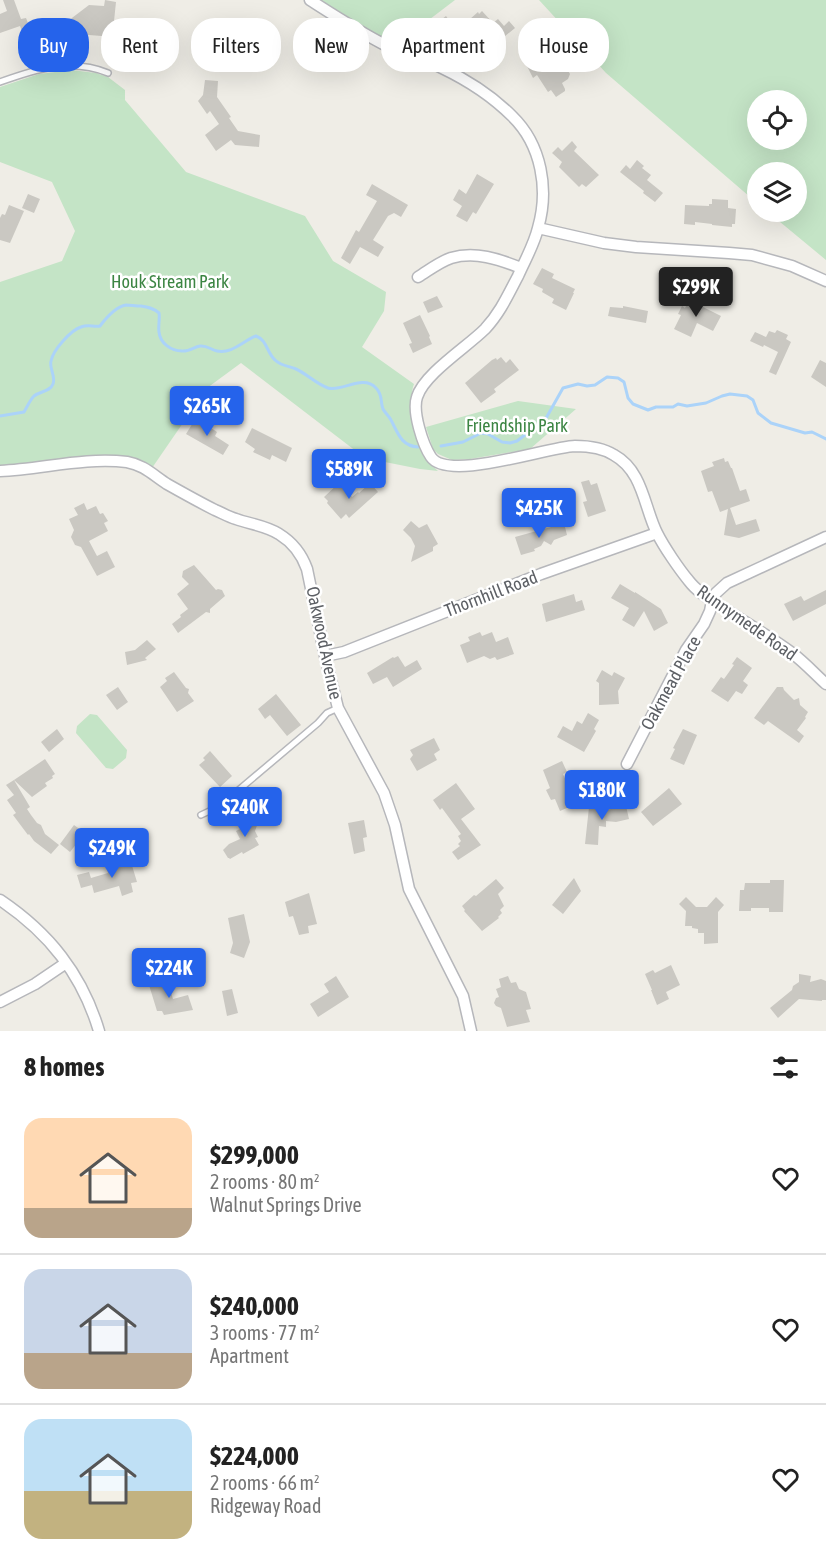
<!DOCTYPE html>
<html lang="en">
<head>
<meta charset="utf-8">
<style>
  body { margin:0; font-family:"Asap Condensed",sans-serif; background:#f2f2f2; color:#222; height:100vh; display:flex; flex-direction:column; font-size:22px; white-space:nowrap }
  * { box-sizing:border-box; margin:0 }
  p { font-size:20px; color:#767676 }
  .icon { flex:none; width:33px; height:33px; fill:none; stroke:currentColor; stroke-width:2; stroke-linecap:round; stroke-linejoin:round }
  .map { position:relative; height:1031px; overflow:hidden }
  .panel { display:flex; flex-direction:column; background:#fff; flex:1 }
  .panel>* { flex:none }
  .banner { position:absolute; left:18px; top:18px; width:790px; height:54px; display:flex; gap:12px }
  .buttons { position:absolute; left:747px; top:90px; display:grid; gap:12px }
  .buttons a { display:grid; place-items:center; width:60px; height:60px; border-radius:50%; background:#fff; box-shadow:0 6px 24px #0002; font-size:30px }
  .price { position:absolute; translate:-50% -51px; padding:0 14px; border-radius:6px; background:#2563eb; color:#fff; font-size:20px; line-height:39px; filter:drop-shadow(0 2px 3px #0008) }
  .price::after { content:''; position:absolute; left:50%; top:36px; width:18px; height:14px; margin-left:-9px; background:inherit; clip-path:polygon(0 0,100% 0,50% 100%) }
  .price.current { background:#222; color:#fff }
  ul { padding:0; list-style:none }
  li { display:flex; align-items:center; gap:18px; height:150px; padding:0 24px }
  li+li { border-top:2px solid #e0e0e0 }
  li span { display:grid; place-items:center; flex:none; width:168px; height:120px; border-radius:18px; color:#555 }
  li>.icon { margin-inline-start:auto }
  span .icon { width:72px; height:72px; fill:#fffc; stroke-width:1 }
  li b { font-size:26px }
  h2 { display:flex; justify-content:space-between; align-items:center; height:72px; padding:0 24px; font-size:26px }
  .chip { padding:0 21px; border-radius:24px; background:#fff; box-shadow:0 6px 24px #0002; font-size:21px; line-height:54px }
  .chip.current { background:#2563eb; color:#fff }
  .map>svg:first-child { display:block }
  .green { fill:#c4e4c6; fill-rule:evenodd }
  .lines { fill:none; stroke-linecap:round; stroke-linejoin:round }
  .stream { stroke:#abd3f9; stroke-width:3 }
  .building { fill:#cac8c2 }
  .service-casing { stroke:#b6b7bb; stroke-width:8 }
  .minor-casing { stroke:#b6b7bb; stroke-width:13 }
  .service { stroke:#fff; stroke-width:5 }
  .minor { stroke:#fff; stroke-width:10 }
  .labels { text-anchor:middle; stroke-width:5; stroke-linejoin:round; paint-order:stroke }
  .park-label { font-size:18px; fill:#3c8543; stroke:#fff }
  .street-label { font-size:18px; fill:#5d6065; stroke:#fff }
</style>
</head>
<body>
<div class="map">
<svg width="826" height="1031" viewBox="0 0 826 1031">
  <rect width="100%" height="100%" fill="#efede6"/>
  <path class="green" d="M310 0H455L392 48Z
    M539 0H826V260L768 212H796V172H758L757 203 606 73ZM758 100H796V140H758Z
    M71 70 96 73 108 77 125 90V100L186 172 305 216 333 261 386 292 384 311 362 347 414 384C408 398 415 439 423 453 427 461 432 466 438 471L420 469 365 458 241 363 207 388 152 468 116 456H88L0 467V282L62 261 75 231 52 182 0 162V87L39 74Z
    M518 401 576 409 530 449 470 459 452 460 438 454 433 449 426 427Z
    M90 714 97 715 127 750 126 758 113 769 106 768 76 733 77 726Z"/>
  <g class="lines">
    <path class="stream" d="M0 416 24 412C27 407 30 400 34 396 40 391 50 392 53 384 56 376 49 369 51 361 53 350 71 330 81 327 88 324 93 327 100 326 106 318 115 307 126 305 130 305 136 306 141 306 148 307 153 308 159 313 160 319 158 326 159 332 160 343 171 351 182 351 189 352 194 347 200 346 207 345 211 350 217 351 232 354 243 341 256 336 267 340 267 353 275 360 281 366 289 366 296 369 307 374 316 384 328 388 342 392 363 374 376 388 383 395 380 401 383 409 385 413 389 416 391 420 398 433 401 446 418 447
      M441 446 463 442 481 433 488 434 502 442 510 443 517 441 545 420 563 388 578 384 587 386 595 385 607 377 618 378 624 382 628 398 633 404 648 410 656 407H673L678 404 687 406 706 403 722 396 730 394 747 396 753 400 758 413 771 423 805 433 812 432 826 439"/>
  </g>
  <path class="building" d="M3 0H14L21 19 26 18 31 31 23 34 20 26 0 33V14L7 11Z
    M105 0 116 2 114 21 119 22 117 38 108 44 102 36 89 35 86 36 76 37 56 35 58 20 68 21 89 5 104 6Z
    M482 11 493 23 498 19 504 26 509 21 515 28 489 49 473 32 478 28 470 19 478 12 479 14Z
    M446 16 456 30 452 34 454 36 445 44 432 27Z
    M553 55H557L563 62 570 74 568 79 562 83 565 89V91L556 97 551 90 548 92 537 75 533 78 527 66 542 56 545 61Z
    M205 80 218 81 217 97 231 117 229 118 238 131 260 135 259 147 235 145 231 140 216 151 205 135 219 124 210 111 207 114 198 101 203 95Z
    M572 141 577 147 574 151 599 175 586 187 582 184 579 187 559 167 562 162 552 153 558 147 562 151Z
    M637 160 644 166 642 168 651 175 647 180 663 193 655 202 643 193 644 191 620 172 626 165 630 169Z
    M477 174 494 184 476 214 473 212 467 222 456 216 462 206 453 200 459 189 466 194Z
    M372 184 408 205 401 217 394 213 388 216 373 240 384 247 378 257 360 247 350 264 341 258 356 230 359 232 377 201 366 195Z
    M28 194 40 199 34 213 22 208Z
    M712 199 728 200V208L736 209 735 224H732V227L712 225V224L695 222V225L684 224 685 205 709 206V204H712Z
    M9 205 24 211 10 243 0 240V218L2 214 5 215Z
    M542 268 554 274 552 278 575 289 573 293H574L566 310 552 303 554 299 542 292 543 289 533 284Z
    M437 296 443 307 428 313 423 302Z
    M690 298 704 305 703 307 721 316 713 331 697 323 691 337 674 329 681 315 678 314 682 306 685 308Z
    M623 306 648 311 646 323 608 316 610 307 623 308Z
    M420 315 430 336 429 337 432 344 413 353 409 344 412 343 403 323Z
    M777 330 788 335 786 339 791 342 776 375 769 372 778 352 764 345 763 347 750 341 755 332 766 337 769 331 775 333Z
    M501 357 506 363 510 359 519 370 494 389 496 392 481 403 465 383 492 360 496 358 497 360Z
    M820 360 826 363V387L811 377Z
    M196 418 217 432 215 436 229 445 223 455 186 434Z
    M252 428 292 448 286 462 272 455 270 460 253 452 255 449 245 442Z
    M724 458 725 462 728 461 731 468H732L740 491 746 489 750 501 730 508 736 525 756 519 760 531 739 538 724 535 728 509 720 512 712 491 708 492 701 471 714 466 712 462Z
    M589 480 591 485 597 483 606 511 588 517 583 502 587 501 581 482Z
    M340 482 352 497 358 492 359 493 370 483 378 492 349 518 346 514 341 519 327 503 328 501 324 497Z
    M84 503 87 510 96 506 100 514 103 513 108 521 104 523 108 531 89 541 97 556 107 551 115 567 97 576 81 547 75 545 71 537 74 530 69 519 78 515 74 508Z
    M411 521 419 528 427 524 438 544 433 547V551L411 562 415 546 411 538 403 530Z
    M562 524 563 527H565L567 535 554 540 551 545 544 541 541 546 534 549 535 551 521 555 515 537Z
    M194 565 216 590 218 589 222 590 225 596 210 609V613L206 612 178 633 172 624 181 617 180 615 188 609 177 594 189 584 182 577 183 571Z
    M620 584 635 593V592L661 609 668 623 654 631 644 611 634 627 622 620 629 608 611 598Z
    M826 590V604L793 621 784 604 801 596 804 601Z
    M574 594 576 602 582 600 585 610 546 622 542 604Z
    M480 632 482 636 492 632 496 642 508 637 514 654 497 660 495 657 490 659 484 656 467 663 460 645 470 641 468 637Z
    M147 640 156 649 145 658 147 660 127 665 125 652 135 650Z
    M398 656 405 667 417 660 422 669 393 687 387 677 373 684 367 673 393 657 394 658Z
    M737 657 752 668 743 681 748 685 742 694 736 691 728 702 711 691 721 677 724 679 734 665 732 664Z
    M602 670 612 676 614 672 625 678 618 691 619 704 599 705V683L596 681Z
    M174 672 186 688 189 689 188 693 194 701 177 712 160 687 167 681 165 678Z
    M118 687 128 702 117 710 106 695Z
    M777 687H783L784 690 794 700 799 698 800 705 808 712 805 717 806 718 797 730 804 736 799 743 768 721 764 725 754 718Z
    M276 694 301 725 287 736 270 715 265 719 258 709Z
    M588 713 599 720 594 729 596 731 584 752 557 737 563 726 572 731 577 721 582 724Z
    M57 729 64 739 49 752 41 742Z
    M683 729 697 735 684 765 670 759 675 749 673 748Z
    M434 738 440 750 434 754 437 760 417 771 410 759 413 755 410 750Z
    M210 751 232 776 220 787 199 765 205 760 203 758Z
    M45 759 55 774 52 776 53 778 45 783 47 786 32 797 14 780Z
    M562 761 567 772 563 774 571 792 575 791 580 802 560 811 555 799 551 800 546 790 550 788 543 770Z
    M14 780 30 807 27 809 31 815 37 823 41 825 45 834 59 845 51 854 34 841 29 834 28 835 13 815 16 813 7 800 14 795 6 785Z
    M456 783 475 809 461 819 481 845 458 860 452 852 460 846 458 844 461 841 458 836 461 834 442 808 440 810 433 800Z
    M669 788 682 804 653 826 641 812Z
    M596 805H606V810L626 806 629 819 616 822 606 821V827L599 826 598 845 585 844 589 807H596Z
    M250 810 258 813 256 819 259 820 255 831 258 837 255 838 259 845 243 854 242 852 230 859 229 858H228L223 850 229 844 240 839 236 831 244 827Z
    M364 820 367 837 363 838 365 851 354 854 348 823Z
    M74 825 85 833 70 852 60 844Z
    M130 859 137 882 131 883 133 892 122 896 119 886 94 893 92 885 81 888 77 875 89 872 91 878 108 873 107 869 116 867 114 863Z
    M574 878 581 891 563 914 552 905Z
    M496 879 504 888 498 894 504 906 500 910 502 913 498 917 499 918 482 931 464 911 465 910 462 906 474 895 476 896Z
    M770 880H784L783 912H769V908H751V911H739L740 890H744L745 883H770Z
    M309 893 317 924 308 926 309 933 299 935 293 916 289 917 285 902Z
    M686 897 696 907H707L716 897 724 905 718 912V943L704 944V933H698V929L692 928V926H685L686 911 679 904Z
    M244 914 250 942 244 958 230 953 233 943 228 918Z
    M671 965 680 985 666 992 669 999 657 1005 651 990H652L645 974 653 970 655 973Z
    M799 974 811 976 810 982 821 979 826 981V1000H822V1001L799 999 778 1018 770 1008 792 990 793 986 799 982Z
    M336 976 349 997 318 1017 310 1004 329 992 324 984Z
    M508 976 511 983 516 982 519 989 526 992 531 1009 526 1010 530 1022 507 1027 501 1008 496 1006 494 1003 496 998 499 997 496 989 501 987 499 979Z
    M167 979 173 999 188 995 193 1010 164 1015 162 1011H157L149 985Z
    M232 989 238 1013 227 1016 222 991Z"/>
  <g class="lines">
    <defs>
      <path id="service" d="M0 82C36 69 71 58 108 73
        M201 815 218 807 228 799 318 723 327 713 338 708"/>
      <path id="minor" d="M310 0C335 16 361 33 389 47 406 55 425 60 442 68 467 80 493 97 512 116 542 145 549 190 538 228 534 245 525 260 518 276 508 295 500 313 485 329 467 347 424 374 417 397 412 412 423 445 431 457 448 482 547 447 575 446 588 446 603 448 614 455 643 471 644 507 657 533 664 547 679 569 689 581 698 593 713 601 725 609 747 624 771 637 792 653 804 662 815 674 826 684
        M538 228 604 243 636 247 729 253 752 255 792 266 826 281
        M418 277C428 271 439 262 451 258 475 251 499 259 521 268
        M0 471C43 469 84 457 127 462 144 465 153 475 167 484 183 493 199 502 215 510 222 513 229 517 236 519 250 524 267 526 279 534 292 542 302 555 307 569L325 656 338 708 384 793 395 825 409 889 463 996 471 1031
        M325 656 344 652 541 574 657 533
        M627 764 686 650 704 624 710 611 712 601 716 593 727 583 826 537
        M0 900C49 933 82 974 99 1031
        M0 1002 35 984 66 963"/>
    </defs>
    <use href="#service" class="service-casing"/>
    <use href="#minor" class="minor-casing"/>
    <use href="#service" class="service"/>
    <use href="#minor" class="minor"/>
  </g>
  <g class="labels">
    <g class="park-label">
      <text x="170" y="288">Houk Stream Park</text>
      <text x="517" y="432">Friendship Park</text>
    </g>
    <g class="street-label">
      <text transform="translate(491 594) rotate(-21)" y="6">Thornhill Road</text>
      <text transform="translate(747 623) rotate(35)" y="6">Runnymede Road</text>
      <text transform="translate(324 643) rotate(78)" y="6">Oakwood Avenue</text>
      <text transform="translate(671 683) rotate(-61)" y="6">Oakmead Place</text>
    </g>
  </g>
</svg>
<div class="buttons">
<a><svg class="icon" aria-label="locate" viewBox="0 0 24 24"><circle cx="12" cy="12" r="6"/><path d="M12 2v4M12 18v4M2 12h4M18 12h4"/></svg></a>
<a><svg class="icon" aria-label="layers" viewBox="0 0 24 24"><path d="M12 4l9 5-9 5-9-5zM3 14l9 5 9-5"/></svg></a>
</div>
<b class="price current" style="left:696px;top:318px">$299K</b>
<b class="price" style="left:207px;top:437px">$265K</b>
<b class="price" style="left:349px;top:500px">$589K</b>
<b class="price" style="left:539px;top:539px">$425K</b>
<b class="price" style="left:602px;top:821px">$180K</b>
<b class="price" style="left:245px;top:838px">$240K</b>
<b class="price" style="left:112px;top:879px">$249K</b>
<b class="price" style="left:169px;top:999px">$224K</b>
<div class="banner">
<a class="chip current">Buy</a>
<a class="chip">Rent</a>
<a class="chip">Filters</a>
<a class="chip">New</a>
<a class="chip">Apartment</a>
<a class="chip">House</a>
</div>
</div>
<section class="panel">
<h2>8 homes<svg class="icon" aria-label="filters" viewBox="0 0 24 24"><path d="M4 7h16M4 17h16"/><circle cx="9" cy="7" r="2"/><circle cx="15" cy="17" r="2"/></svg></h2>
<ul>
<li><span style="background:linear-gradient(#ffd9b3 75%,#b9a48a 0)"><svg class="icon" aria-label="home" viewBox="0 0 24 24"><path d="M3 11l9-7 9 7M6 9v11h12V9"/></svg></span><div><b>$299,000</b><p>2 rooms · 80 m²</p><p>Walnut Springs Drive</p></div><svg class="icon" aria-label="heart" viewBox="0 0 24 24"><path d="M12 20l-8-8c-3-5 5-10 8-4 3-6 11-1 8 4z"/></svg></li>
<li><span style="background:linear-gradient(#c9d6e8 70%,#b9a48a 0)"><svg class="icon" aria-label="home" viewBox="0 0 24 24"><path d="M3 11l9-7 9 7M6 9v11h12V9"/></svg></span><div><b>$240,000</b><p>3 rooms · 77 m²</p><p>Apartment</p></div><svg class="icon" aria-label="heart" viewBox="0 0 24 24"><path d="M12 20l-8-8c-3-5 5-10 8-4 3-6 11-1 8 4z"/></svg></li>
<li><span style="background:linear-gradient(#bfe0f5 60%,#c2b280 0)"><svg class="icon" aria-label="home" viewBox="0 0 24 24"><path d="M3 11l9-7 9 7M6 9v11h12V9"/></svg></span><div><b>$224,000</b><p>2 rooms · 66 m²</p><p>Ridgeway Road</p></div><svg class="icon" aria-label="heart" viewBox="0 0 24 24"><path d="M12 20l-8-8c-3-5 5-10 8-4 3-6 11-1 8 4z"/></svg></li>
</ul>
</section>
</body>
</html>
